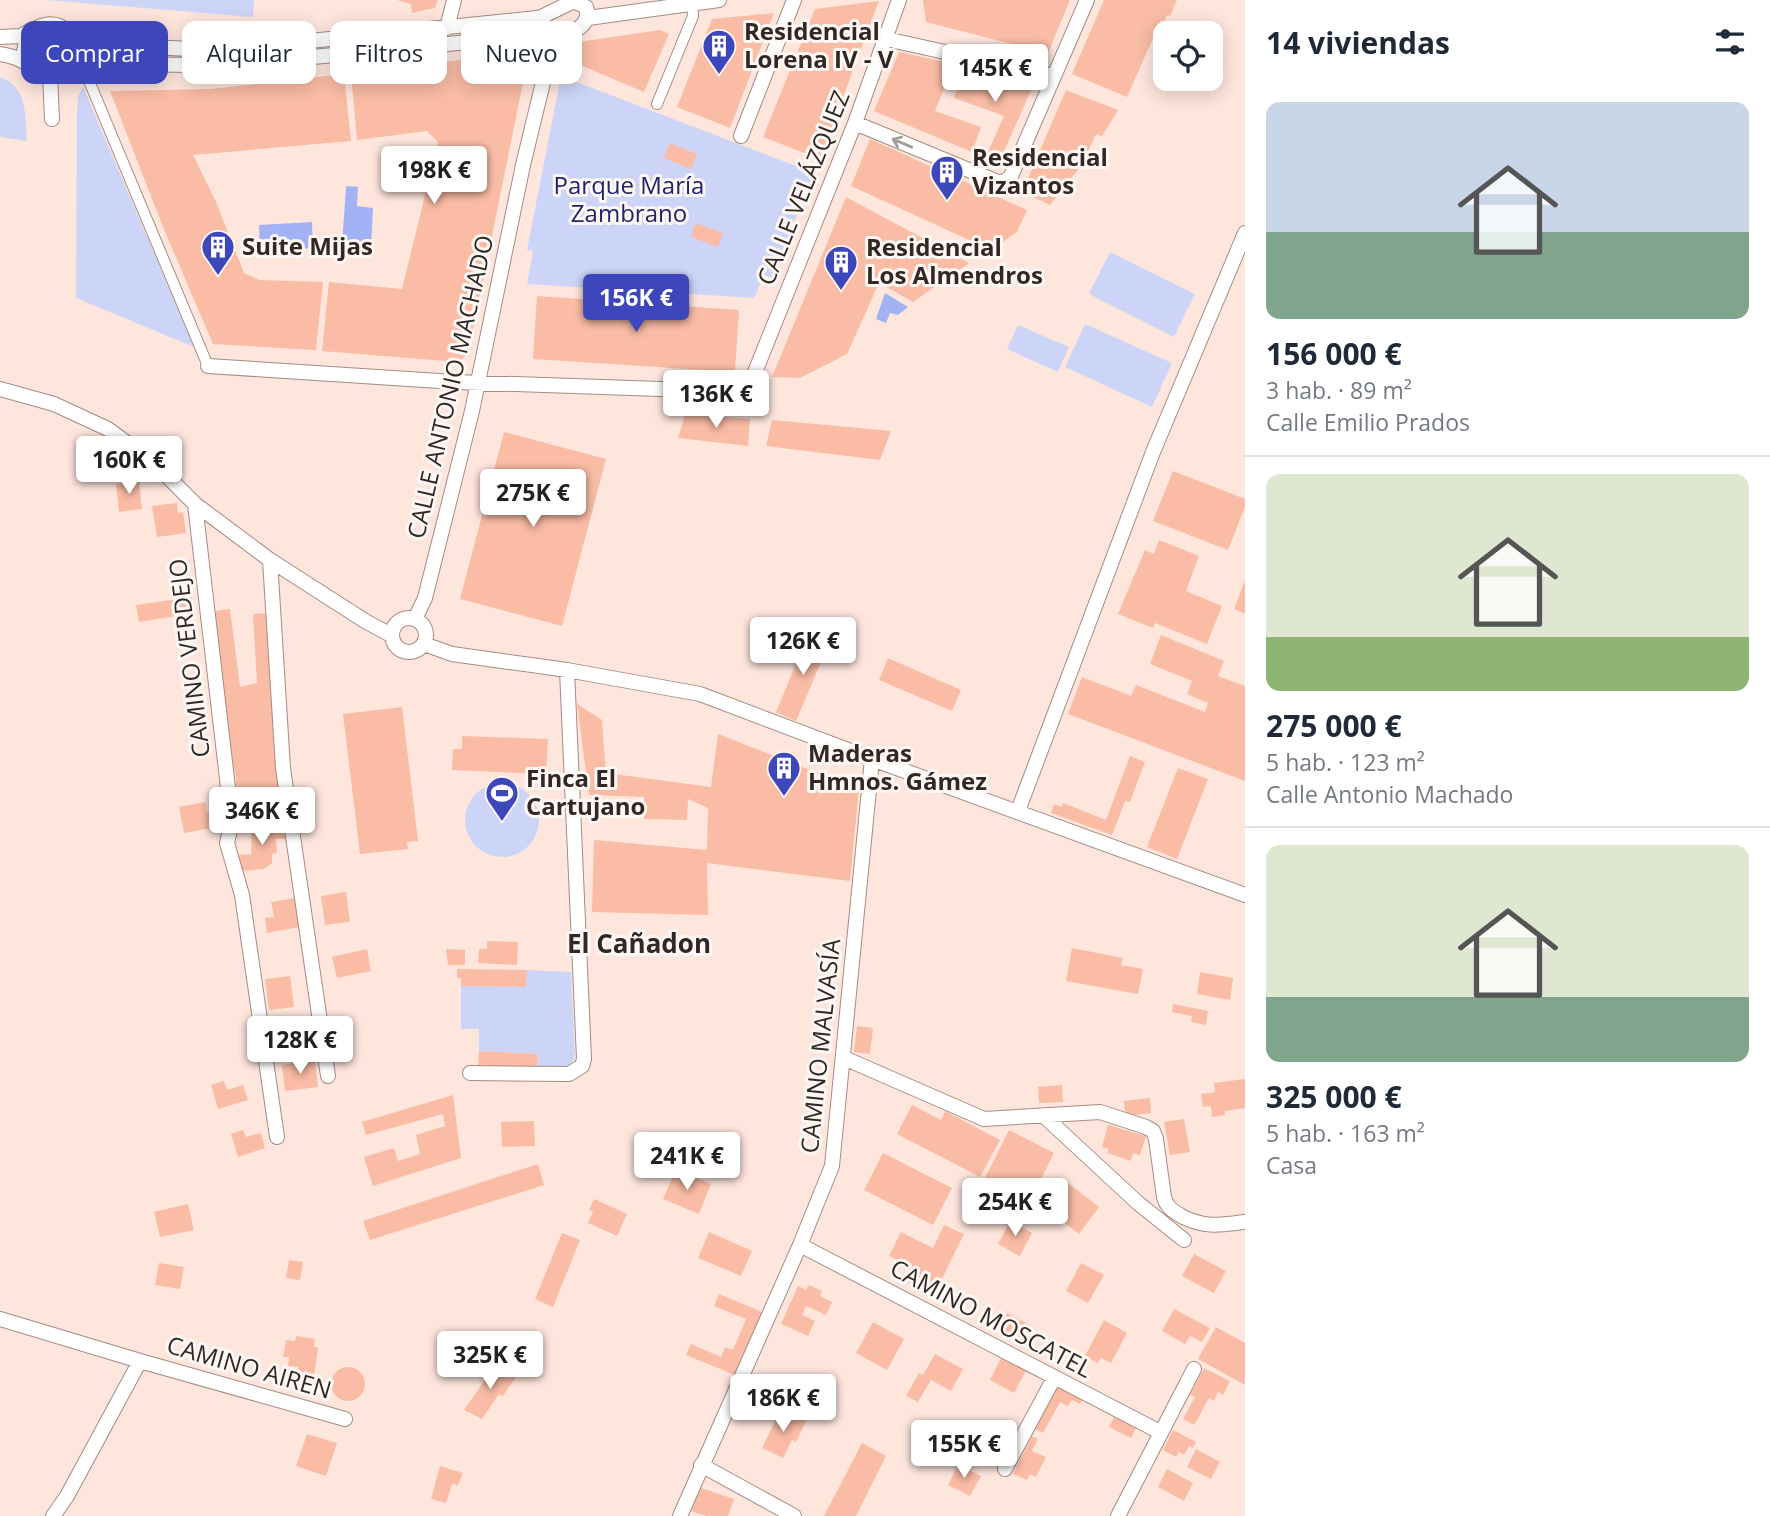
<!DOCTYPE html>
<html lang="es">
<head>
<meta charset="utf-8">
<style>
  body { margin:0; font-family:"Open Sans",sans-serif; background:#f2f2f3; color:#1f2937; height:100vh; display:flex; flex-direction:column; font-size:26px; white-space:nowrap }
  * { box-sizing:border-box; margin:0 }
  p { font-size:23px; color:#747a83 }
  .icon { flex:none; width:38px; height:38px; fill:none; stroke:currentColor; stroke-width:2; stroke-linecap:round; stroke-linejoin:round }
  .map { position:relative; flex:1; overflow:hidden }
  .panel { display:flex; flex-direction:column; background:#fff; width:525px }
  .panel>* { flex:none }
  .hud { position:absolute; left:21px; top:21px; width:665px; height:63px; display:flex; gap:14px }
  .buttons { position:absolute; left:1153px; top:21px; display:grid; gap:14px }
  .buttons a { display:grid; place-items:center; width:70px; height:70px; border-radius:14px; background:#fff; box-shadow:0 4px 18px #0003; font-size:35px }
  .price { position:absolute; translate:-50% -60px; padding:0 16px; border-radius:7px; background:#fff; color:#222; font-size:23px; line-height:46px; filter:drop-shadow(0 2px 4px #0008) }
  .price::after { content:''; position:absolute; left:50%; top:42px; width:21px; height:16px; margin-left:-10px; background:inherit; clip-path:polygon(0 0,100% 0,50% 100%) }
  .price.active { background:#3d46ba; color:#fff }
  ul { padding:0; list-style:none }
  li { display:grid; align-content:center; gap:14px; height:371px; padding:0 21px }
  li+li { border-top:2px solid #e0e1e3 }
  li span { display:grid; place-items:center; height:217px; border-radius:14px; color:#555 }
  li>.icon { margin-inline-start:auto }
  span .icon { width:126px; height:126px; fill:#fffc; stroke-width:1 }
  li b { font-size:30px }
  h2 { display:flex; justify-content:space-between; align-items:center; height:84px; padding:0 21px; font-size:30px }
  .pill { padding:0 24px; border-radius:14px; background:#fff; box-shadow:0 4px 18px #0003; font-size:24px; line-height:63px }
  .pill.active { background:#3d46ba; color:#fff }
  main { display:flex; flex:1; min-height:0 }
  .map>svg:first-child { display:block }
  .green { fill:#ccd5f7 }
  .water { fill:#a2b2f5 }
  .building { fill:#fabca5 }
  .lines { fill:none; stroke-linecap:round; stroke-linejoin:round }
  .pedestrian-casing { stroke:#a68b81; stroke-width:12 }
  .minor-casing { stroke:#a68b81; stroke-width:16 }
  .pedestrian { stroke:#fff; stroke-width:10 }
  .minor { stroke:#fff; stroke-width:14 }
  .oneway { stroke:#a39e9c }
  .labels { text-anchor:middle; stroke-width:6; stroke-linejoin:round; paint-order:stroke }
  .poi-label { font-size:24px; font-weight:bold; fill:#322723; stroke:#fef8f5; text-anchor:start }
  .park-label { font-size:24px; fill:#1f246f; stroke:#fef8f5 }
  .street-label { font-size:24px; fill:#322723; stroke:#fef8f5 }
  .neighbourhood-label { font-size:26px; font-weight:bold; fill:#322723; stroke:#fef8f5 }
</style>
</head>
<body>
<main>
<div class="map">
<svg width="1245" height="1516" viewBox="0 0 1245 1516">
  <rect width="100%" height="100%" fill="#fee6dd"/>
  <path class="green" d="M46 0H254L253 17Z
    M561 76 814 173 772 278 764 275 754 298 527 284 533 251 527 250Z
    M0 77C28 87 25 116 27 141L0 137Z
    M83 87 194 347 76 298 77 112 78 96Z
    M1110 252 1195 294 1174 337 1089 294Z
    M1085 324 1172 363 1152 407 1065 367Z
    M1018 325 1069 347 1058 372 1007 349Z
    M465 820a37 37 0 1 1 74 0a37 37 0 1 1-74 0Z
    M527 970 571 972 575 1058 567 1068H537L538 1054 479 1051V1029H461V986L526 987Z"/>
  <path class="water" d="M346 186 358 187 357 206 373 208 371 248 342 246Z
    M312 222 313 248 260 251 259 225Z
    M885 293 908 307 898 315 890 313 886 323 876 319Z"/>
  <path class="building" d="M397 0H438L435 8 412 13 411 4Z
    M923 0H1070L1048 53 926 22Z
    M1104 0H1177L1170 16 1167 15 1164 22 1161 20 1127 97 1072 74Z
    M879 1 820 159 763 137 815 9Z
    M774 13 730 128 677 107 712 19Z
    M660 30 669 34 644 92 566 59 572 43Z
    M899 52 954 64 935 111 981 127 972 152 874 111Z
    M513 54 526 68 468 354 458 362 322 351 329 282 402 289 438 142 427 131 357 140 351 73Z
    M966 66 1033 86 997 167 984 161 1004 116 954 98Z
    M344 74 351 141 193 155 216 202 244 273 259 280 323 282 316 350 213 344 163 227 110 91 211 89Z
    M1066 90 1118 110 1102 136 1096 134 1081 166 1050 205 1022 192Z
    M870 139 1027 210 1017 232 991 250 851 186Z
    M670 143 697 154 691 169 664 158Z
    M846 197 969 263 913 302 879 283 847 354 800 378 772 377Z
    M696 223 723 233 718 247 691 237Z
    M537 296 739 310 735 372 533 359Z
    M685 415 750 419 748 446 678 438Z
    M772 420 891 431 880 460 766 446Z
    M504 432 606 459 562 626 460 599Z
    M1173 471 1245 499V507L1228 550 1153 521Z
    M139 481 142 509 119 512 116 484Z
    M177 503 178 513 183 512 186 533 157 537 152 506Z
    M1159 540 1199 556 1186 591 1222 606 1207 644 1155 623 1153 628 1118 614 1145 550 1154 554Z
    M1245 580V614L1234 609Z
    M192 597 194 613 139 622 136 605Z
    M230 609 240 687 257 683 253 614 268 613 281 811 239 815 235 770H232L214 611Z
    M809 633 830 641 796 721 776 712Z
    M1161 635 1224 661 1218 676 1245 686V781L1068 714 1082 677 1131 696 1136 685 1205 712 1208 703 1187 694 1192 681 1150 664Z
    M888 658 961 690 952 711 879 680Z
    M577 704 602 720 606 773 711 787 718 734 859 789 850 881 707 863 708 915 592 912 594 840 707 850 708 808 688 799 687 820 644 819V797L589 795Z
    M402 707 418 841 407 842 408 849 360 854 343 714Z
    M462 736 548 739 546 774 452 770 453 749H462Z
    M1130 756 1145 762 1130 802 1125 801 1112 835 1051 813 1054 804 1062 807 1063 803 1106 820Z
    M1178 768 1208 779 1177 859 1147 847Z
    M205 802 207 813 220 811 223 826 184 833 179 807Z
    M284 822 286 839H276L277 853 272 854V863L264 869 241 871 236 855 251 854 252 826Z
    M346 892 350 922 325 925 321 896Z
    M296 898 300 927 267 933 265 918 274 917 271 902Z
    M487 941 518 942 517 965 478 963 479 949H487Z
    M1072 948 1123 958 1121 965 1143 969 1138 994 1066 981Z
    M367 949 371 971 337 978 332 957Z
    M446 949 465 950V965H448Z
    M457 969 527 970 526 987 461 986V978H457Z
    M1200 972 1233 978 1230 1000 1197 994Z
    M290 976 294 1007 269 1010 265 979Z
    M1173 1004 1208 1011 1206 1025 1191 1022 1192 1016 1172 1012Z
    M857 1026 873 1028 870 1054 854 1052Z
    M479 1051 538 1054 537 1068 478 1065Z
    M315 1060 318 1087 285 1091 282 1065Z
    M1245 1079V1108L1225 1111V1115L1212 1117 1211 1106 1203 1107 1201 1094 1215 1092 1214 1083Z
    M224 1081 227 1090 243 1085 248 1100 218 1109 211 1085Z
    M1062 1085 1063 1102 1039 1103 1038 1087Z
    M453 1095 461 1158 373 1186 364 1157 394 1148 398 1161 420 1154 416 1135 445 1126 443 1114 366 1135 362 1122Z
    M1150 1098 1151 1113 1125 1116 1124 1101Z
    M912 1105 941 1120 945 1111 1000 1140 980 1177 897 1134Z
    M1184 1119 1190 1152 1170 1155 1164 1122Z
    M534 1121 535 1146 502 1147 501 1122Z
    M1108 1125 1146 1136 1140 1155 1133 1153 1131 1161 1107 1153 1109 1149 1102 1147Z
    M243 1130 246 1137 261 1133 265 1148 238 1157 231 1134Z
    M1009 1130 1054 1153 1022 1217 977 1194Z
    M883 1153 952 1188 933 1225 864 1190Z
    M538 1164 544 1185 370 1240 363 1221Z
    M676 1169 711 1184 699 1214 663 1199Z
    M1068 1183 1099 1207 1079 1234 1055 1216 1061 1208 1053 1202Z
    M594 1199 627 1214 617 1236 588 1223 593 1212 589 1210Z
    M188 1204 194 1230 160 1237 154 1212Z
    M1010 1221 1032 1233 1020 1256 998 1244Z
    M944 1225 964 1234 934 1295 904 1280 911 1267 889 1256 901 1232 933 1248Z
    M709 1232 752 1251 741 1276 698 1258Z
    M562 1233 580 1240 553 1307 535 1299Z
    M1194 1254 1226 1271 1214 1293 1182 1276Z
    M289 1260 303 1262 300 1280 286 1278Z
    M159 1263 184 1267 180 1289 155 1285Z
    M1081 1263 1104 1275 1088 1303 1066 1291Z
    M809 1285 822 1291 820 1296 832 1302 826 1315 806 1306 802 1315 815 1321 808 1336 781 1324 798 1286 806 1290Z
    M719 1294 762 1312 735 1375 686 1355 691 1344 721 1357 725 1347 733 1350 746 1319 714 1306Z
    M1174 1309 1210 1328 1202 1342 1190 1336 1185 1344 1162 1331Z
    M1007 1313 1033 1327 1024 1345 998 1332Z
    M1104 1320 1127 1333 1111 1363 1101 1358 1098 1363 1085 1356Z
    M873 1322 904 1339 887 1370 856 1353Z
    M1216 1327 1245 1343V1385L1198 1359Z
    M296 1336 315 1339 314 1347H318L314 1377 297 1375 298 1367 288 1366 289 1357H283L286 1340 295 1341Z
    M935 1354 963 1369 951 1391 931 1380 918 1402 906 1396 919 1373 923 1375Z
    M1002 1356 1027 1369 1014 1393 990 1380Z
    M495 1365 517 1375 503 1396 499 1394 482 1419 464 1410Z
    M331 1384a17 17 0 1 1 34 0a17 17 0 1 1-34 0Z
    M1204 1368 1230 1381 1223 1395 1218 1392 1214 1401 1209 1398 1194 1425 1183 1419 1195 1397 1190 1395Z
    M758 1373 778 1383 761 1417 751 1412 747 1419 737 1414Z
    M1058 1383 1084 1397 1080 1404 1072 1400 1068 1406 1060 1402 1043 1433 1035 1429Z
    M779 1413 791 1419 793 1415 806 1421 796 1442 792 1440 783 1458 762 1448Z
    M1115 1415 1137 1426 1131 1438 1109 1427Z
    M1173 1430 1196 1442 1193 1448 1189 1446 1184 1455 1179 1452 1176 1457 1163 1450Z
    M307 1434 337 1443 326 1476 296 1466Z
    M1032 1436 1038 1439 1032 1451 1046 1457 1036 1477 1030 1474 1027 1480 1013 1474Z
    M862 1443 886 1456 856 1516H824Z
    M1196 1449 1220 1462 1211 1479 1187 1467Z
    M958 1465 981 1476 970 1496 948 1485Z
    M440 1466 463 1473 458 1485 452 1484 446 1503 431 1499Z
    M1167 1469 1193 1483 1184 1501 1158 1487Z
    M698 1487 734 1499 728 1516H706L691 1511Z"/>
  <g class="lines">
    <defs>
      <path id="pedestrian" d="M82 64 208 366
        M657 104 693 16 692 3"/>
      <path id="minor" d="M574 1 586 7C594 29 562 36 547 44L534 41 530 28 535 20Z
        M588 18 719 0
        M447 28 454 0
        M66 30 77 40 87 44 190 49 280 44 537 18
        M0 37 21 36 33 29
        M886 39 1054 76
        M0 54C5 55 11 56 16 58 33 64 48 85 66 67 70 64 73 59 74 53 75 46 73 38 68 32 56 20 40 23 28 34L24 51 31 66
        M61 71 76 64 86 63 188 65 282 60 531 36
        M50 74 52 119
        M855 123 1000 183 1010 178 1087 0
        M741 136 794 0
        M208 366 455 382 747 392 855 123 899 0
        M0 389 54 404 108 429 155 464 195 504 270 560 365 621 391 635
        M195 504 232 822 227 843 242 895 277 1137
        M270 560 283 768 328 1076
        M392 635a17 17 0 1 1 34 0a17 17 0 1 1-34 0Z
        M415 619 425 598 472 411 523 165 553 41
        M424 644 452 654 567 670 700 694 872 759 1245 895
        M1018 811 1153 452 1245 233
        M844 1058 984 1119 1100 1112 1146 1127 1153 1131 1156 1139 1164 1197C1167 1208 1173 1211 1183 1217 1207 1228 1219 1225 1245 1222
        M470 1073 569 1074 582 1066 584 1059 567 670
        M1045 1117 1138 1203 1184 1240
        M800 1245 1160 1432
        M0 1319 140 1361 345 1419
        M701 1465 794 1516
        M1005 1469 1054 1378
        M53 1516 67 1496 140 1361
        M680 1516 800 1245 832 1166 872 759
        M1118 1516 1194 1369"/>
    </defs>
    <use href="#pedestrian" class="pedestrian-casing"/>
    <use href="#minor" class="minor-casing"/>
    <use href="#pedestrian" class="pedestrian"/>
    <use href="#minor" class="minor"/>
  </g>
  <defs><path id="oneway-shaft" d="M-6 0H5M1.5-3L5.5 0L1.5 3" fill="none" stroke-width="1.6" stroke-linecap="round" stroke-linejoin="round" transform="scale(1.75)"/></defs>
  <use class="oneway" href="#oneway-shaft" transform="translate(902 143) rotate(-157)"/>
  <defs>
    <symbol id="building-pin" viewBox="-11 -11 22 30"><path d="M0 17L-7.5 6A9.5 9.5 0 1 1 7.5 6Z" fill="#3d46ba" stroke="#fef8f5"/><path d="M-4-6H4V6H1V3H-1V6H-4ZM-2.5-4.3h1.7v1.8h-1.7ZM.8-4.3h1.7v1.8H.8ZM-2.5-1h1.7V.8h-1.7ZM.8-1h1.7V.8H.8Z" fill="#fff"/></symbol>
    <symbol id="stadium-pin" viewBox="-11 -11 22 30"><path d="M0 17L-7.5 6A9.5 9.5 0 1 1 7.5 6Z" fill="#3d46ba" stroke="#fef8f5"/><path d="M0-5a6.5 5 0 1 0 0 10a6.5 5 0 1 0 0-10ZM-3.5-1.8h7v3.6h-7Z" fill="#fff"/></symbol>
  </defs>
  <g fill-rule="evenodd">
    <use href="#building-pin" x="700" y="27" width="38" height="52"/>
    <use href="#building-pin" x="928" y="153" width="38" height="52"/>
    <use href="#building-pin" x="199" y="228" width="38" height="52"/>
    <use href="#building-pin" x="822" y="243" width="38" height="52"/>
    <use href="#building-pin" x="765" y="749" width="38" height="52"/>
    <use href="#stadium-pin" x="483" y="774" width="38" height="52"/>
  </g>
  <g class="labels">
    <g class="poi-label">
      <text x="744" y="40">Residencial<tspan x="744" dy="28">Lorena IV - V</tspan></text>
      <text x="972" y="166">Residencial<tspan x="972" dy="28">Vizantos</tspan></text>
      <text x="242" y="255">Suite Mijas</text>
      <text x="866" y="256">Residencial<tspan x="866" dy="28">Los Almendros</tspan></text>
      <text x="808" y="762">Maderas<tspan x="808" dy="28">Hmnos. Gámez</tspan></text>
      <text x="526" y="787">Finca El<tspan x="526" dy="28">Cartujano</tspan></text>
    </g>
    <g class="park-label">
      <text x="629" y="194">Parque María<tspan x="629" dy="28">Zambrano</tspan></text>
    </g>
    <g class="street-label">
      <text transform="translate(804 188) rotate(-68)" y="8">CALLE VELÁZQUEZ</text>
      <text transform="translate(451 387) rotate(-77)" y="8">CALLE ANTONIO MACHADO</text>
      <text transform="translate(190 658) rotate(-97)" y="8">CAMINO VERDEJO</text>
      <text transform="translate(821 1046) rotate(-84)" y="8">CAMINO MALVASÍA</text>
      <text transform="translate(991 1319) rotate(28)" y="8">CAMINO MOSCATEL</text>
      <text transform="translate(249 1368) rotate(16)" y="8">CAMINO AIREN</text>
    </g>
    <g class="neighbourhood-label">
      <text x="639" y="953">El Cañadon</text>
    </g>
  </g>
</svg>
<div class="buttons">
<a><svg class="icon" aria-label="locate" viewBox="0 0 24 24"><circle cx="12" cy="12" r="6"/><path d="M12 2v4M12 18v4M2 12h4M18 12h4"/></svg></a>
</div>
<b class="price" style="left:995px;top:104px">145K €</b>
<b class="price" style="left:434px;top:206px">198K €</b>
<b class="price active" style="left:636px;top:334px">156K €</b>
<b class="price" style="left:716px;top:430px">136K €</b>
<b class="price" style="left:129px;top:496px">160K €</b>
<b class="price" style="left:533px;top:529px">275K €</b>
<b class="price" style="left:803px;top:677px">126K €</b>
<b class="price" style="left:262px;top:847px">346K €</b>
<b class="price" style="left:300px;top:1076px">128K €</b>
<b class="price" style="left:687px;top:1192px">241K €</b>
<b class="price" style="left:1015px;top:1238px">254K €</b>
<b class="price" style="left:490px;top:1391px">325K €</b>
<b class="price" style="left:783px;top:1434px">186K €</b>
<b class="price" style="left:964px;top:1480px">155K €</b>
<div class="hud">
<a class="pill active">Comprar</a>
<a class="pill">Alquilar</a>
<a class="pill">Filtros</a>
<a class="pill">Nuevo</a>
</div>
</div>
<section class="panel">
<h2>14 viviendas<svg class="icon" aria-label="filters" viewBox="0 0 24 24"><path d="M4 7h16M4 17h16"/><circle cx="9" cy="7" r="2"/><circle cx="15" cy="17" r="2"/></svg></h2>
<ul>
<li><span style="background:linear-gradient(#c9d6e8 60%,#7fa58c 0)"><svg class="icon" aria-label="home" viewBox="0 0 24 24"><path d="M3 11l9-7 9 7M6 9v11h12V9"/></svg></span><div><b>156 000 €</b><p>3 hab. · 89 m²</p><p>Calle Emilio Prados</p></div></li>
<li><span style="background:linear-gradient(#dfe7d0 75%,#8fb573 0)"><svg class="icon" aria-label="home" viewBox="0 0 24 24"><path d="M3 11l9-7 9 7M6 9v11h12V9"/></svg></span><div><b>275 000 €</b><p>5 hab. · 123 m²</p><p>Calle Antonio Machado</p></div></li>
<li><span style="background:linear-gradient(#dfe7d0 70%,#7fa58c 0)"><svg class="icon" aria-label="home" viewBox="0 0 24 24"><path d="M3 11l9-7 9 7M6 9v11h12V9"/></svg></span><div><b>325 000 €</b><p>5 hab. · 163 m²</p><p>Casa</p></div></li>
</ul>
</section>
</main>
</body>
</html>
